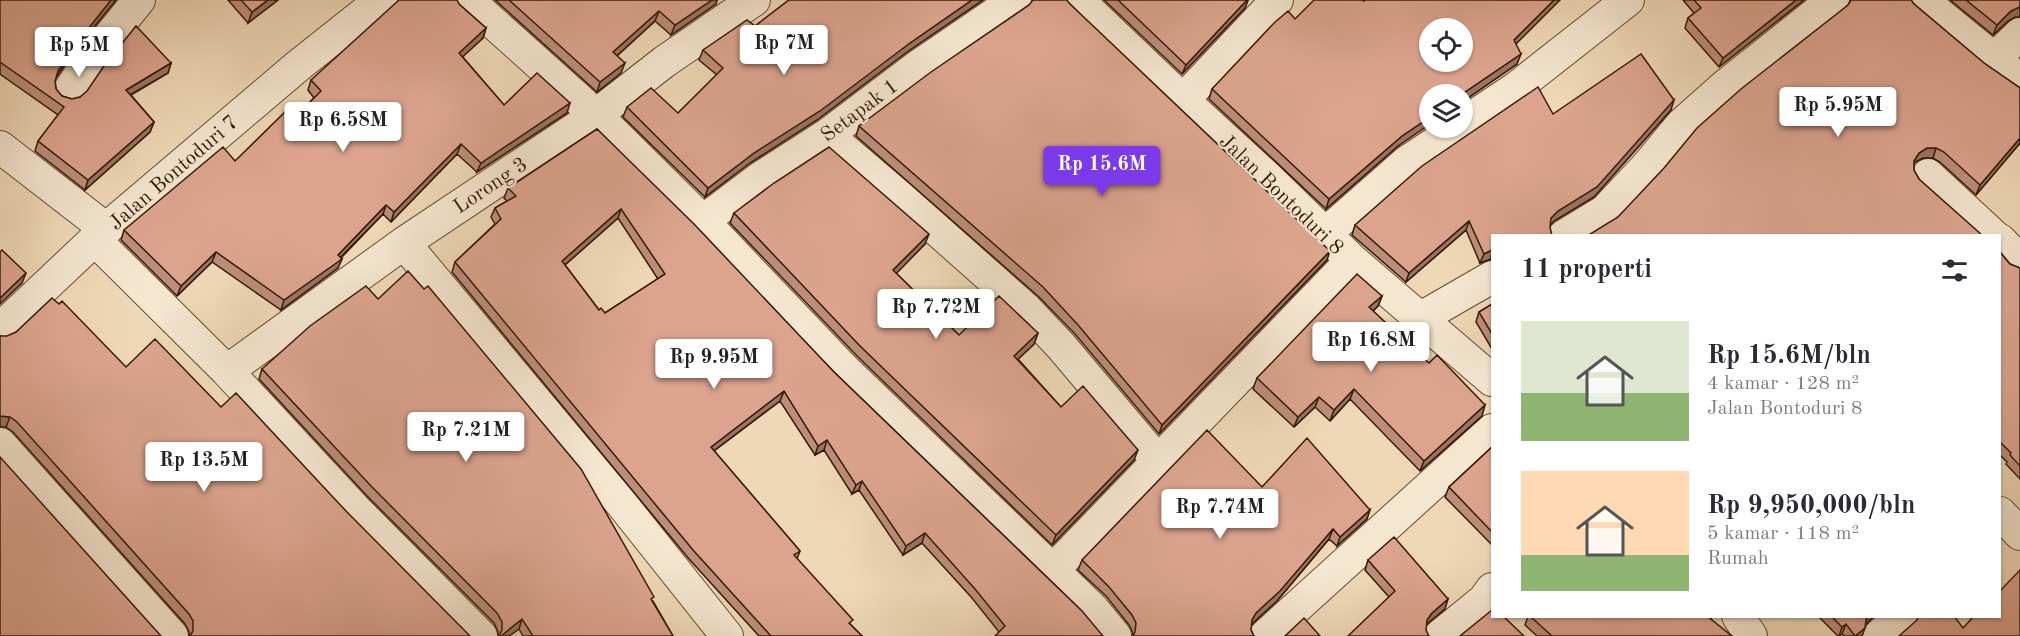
<!DOCTYPE html>
<html lang="id">
<head>
<meta charset="utf-8">
<style>
  body { margin:0; font-family:"Old Standard TT",serif; background:#f2f2f3; color:#2b2b33; height:100vh; display:flex; flex-direction:column; font-size:22px; white-space:nowrap }
  * { box-sizing:border-box; margin:0 }
  p { font-size:20px; color:#7c7c81 }
  .icon { flex:none; width:33px; height:33px; fill:none; stroke:currentColor; stroke-width:2; stroke-linecap:round; stroke-linejoin:round }
  .map { position:relative; flex:1; overflow:hidden }
  .side { position:absolute; left:1491px; top:234px; width:510px; height:384px; display:flex; flex-direction:column; background:#fff; border-radius:0px; box-shadow:0 2px 4px #0004 }
  .side>* { flex:none }
  .fabs { position:absolute; left:1419px; top:18px; display:grid; gap:12px }
  .fabs a { display:grid; place-items:center; width:54px; height:54px; border-radius:50%; background:#fff; box-shadow:0 2px 4px #0004; font-size:30px }
  .price { position:absolute; translate:-50% -51px; padding:0 14px; border-radius:6px; background:#fff; color:#222; font-size:20px; line-height:39px; filter:drop-shadow(0 2px 3px #0008) }
  .price::after { content:''; position:absolute; left:50%; top:36px; width:18px; height:14px; margin-left:-9px; background:inherit; clip-path:polygon(0 0,100% 0,50% 100%) }
  .price.on { background:#7c3aed; color:#fff }
  ul { padding:0; list-style:none }
  li { display:flex; align-items:center; gap:18px; height:150px; padding:0 30px }
  li span { display:grid; place-items:center; flex:none; width:168px; height:120px; border-radius:0px; color:#555 }
  li>.icon { margin-inline-start:auto }
  span .icon { width:72px; height:72px; fill:#fffc; stroke-width:1 }
  li b { font-size:26px }
  h2 { display:flex; justify-content:space-between; align-items:center; height:72px; padding:0 30px; font-size:26px }
  .map>svg:first-child { display:block }
  .lines { fill:none; stroke-linecap:round; stroke-linejoin:round }
  .minor-casing { stroke:#634a32; stroke-width:34 }
  .minor { stroke:#f5e6d0; stroke-width:32 }
  .wall { fill:#bd8d7b; stroke:#341b06; stroke-width:1.5; fill-rule:evenodd }
  .shaded-wall { fill:#9a7364; stroke:#341b06; stroke-width:1.5 }
  .building { fill:#dca48f; stroke:#341b06; stroke-width:1.5; fill-rule:evenodd }
  .labels { text-anchor:middle; stroke-width:4.5; stroke-linejoin:round; paint-order:stroke }
  .street-label { font-size:21px; fill:#341b06; stroke:#f5e6d0 }
</style>
</head>
<body>
<div class="map">
<svg width="2020" height="636" viewBox="0 0 2020 636">
  <rect width="100%" height="100%" fill="#efd8b7"/>
  <filter id="stains"><feTurbulence type="fractalNoise" baseFrequency=".00333" numOctaves="4"/><feColorMatrix values="0 0 0 0 .2 0 0 0 0 .09 0 0 0 0 .02 0 0 0 .5 -.17"/></filter>
  <radialGradient id="worn" r=".72"><stop offset=".6" stop-color="#630" stop-opacity="0"/><stop offset="1" stop-color="#630" stop-opacity=".3"/></radialGradient>
  <g class="lines">
    <defs>
      <path id="minor" d="M468 0 596 115 703 221 844 369 1092 608 1115 636
        M1078 0 1183 100 1268 178 1352 260 1492 380
        M1922 0 2020 80
        M1993 60 2020 34
        M69 91 86 65 139 0
        M1183 100 1277 0
        M1462 124 1516 88 1628 0
        M827 135 901 198 1026 309 1061 346 1158 461
        M0 147 106 229
        M1928 175 1994 236
        M703 221 760 178 827 135 917 67 1015 0
        M1325 234 1408 161 1458 128
        M1564 236 1605 211 1647 166 1681 125 1726 85 1833 0
        M95 240 227 371 354 508 481 636
        M2000 240 2020 261
        M404 243 621 503 727 636
        M1419 319 1492 277
        M0 329 106 229 299 65 381 0
        M227 371 404 243 596 115 664 62 754 0
        M0 444 172 636
        M2000 513 2020 534
        M1054 569 1352 260
        M1738 616 1751 636
        M1265 636 1492 430
        M1440 636 1484 600 1492 589
        M1879 636 1901 616"/>
    </defs>
    <use href="#minor" class="minor-casing"/>
    <use href="#minor" class="minor"/>
  </g>
  <path class="wall" d="M0 0H116L72 54 55 79 56 89 62 96 72 99 80 97 171 63 168 73 131 95 154 122 150 132 85 190 35 151 38 141 58 115 0 74Z
    M228 0H278L248 23Z
    M495 0H717L716 4 671 35 655 21 617 56 621 73 597 92Z
    M789 0H983L907 52 817 120 750 163 705 197 623 117 627 107 678 113 717 75 699 60 703 50 755 26Z
    M1104 0H1248L1245 8 1182 74Z
    M1683 0H1804L1719 67 1685 28 1688 18 1694 13Z
    M1851 0H1911L1914 4 1984 63 2020 88V143L1976 195 1940 162 1933 158H1923L1915 162 1914 164V170L1919 179 1618 217 1848 5Z
    M1950 0H2020L2015 17 2008 21 1993 35Z
    M1364 1 1516 44 1517 64 1462 102V94L1398 146 1326 209 1209 99 1212 89 1295 19Z
    M1069 3 1327 260 1159 434 1075 334 1039 297 856 136 859 126 1029 5Z
    M459 4 486 28 483 38 462 56 504 105 567 113 477 172 457 154 391 222 383 214 341 258 338 268 281 310 212 262 177 296 121 240 124 230 235 161 299 113 314 98 308 90 311 80Z
    M1671 110 1594 197 1554 221 1492 236V259L1480 263 1466 230 1406 282 1352 235 1355 225 1553 114Z
    M597 129 834 372 1082 611 999 632 972 598 922 543 903 555 859 490 852 494 824 450 815 455 780 401 714 451 800 551 797 559 851 625 862 636H759L689 559 452 272 455 262 495 224 491 217 495 208 507 201 504 198 508 188ZM618 218 658 279 605 313 599 310 565 265Z
    M734 213 925 244 896 273 959 335 1038 333 1034 344 1018 359 1061 407 1134 460 1052 545 857 356 730 223Z
    M2000 252 2010 264 2020 268V479L2006 464 2007 462 2000 455Z
    M1382 296 1378 306 1373 311 1482 416 1420 471 1350 399 1330 421 1315 407 1294 427 1253 389 1257 378Z
    M1492 304V349L1476 322 1479 312Z
    M0 336 126 367 221 407 345 510 189 636V632L185 624 13 432 6 427Z
    M262 369 653 601 673 636H523L519 629 509 636H498V632L494 623 367 496 259 379Z
    M1492 447V545L1445 497 1449 487Z
    M1262 487 1367 519 1337 546 1329 539 1277 601 1253 623 1251 625V630L1254 636H1132L1133 633 1129 625 1106 596 1078 570 1082 560Z
    M1368 560 1445 609 1429 622 1426 625V630L1389 597 1365 570Z
    M1528 616H1713L1710 620 1732 636H1537L1525 625Z
    M1818 616H1874L1865 625 1862 636H1844L1842 634 1839 636H1838Z"/>
  <path class="shaded-wall" d="M111 0H116L72 54 54 81 58 71 76 44Z
    M268 0H278L248 23 252 12Z
    M712 0H717L716 4 671 35 675 25Z
    M972 0H983L907 52 817 120 750 163 705 197 708 188 754 153 910 43Z
    M1247 0H1248L1245 8 1182 74 1186 65Z
    M1554 0H1560L1510 50 1514 40Z
    M1796 0H1804L1719 67 1723 58Z
    M2019 7H2020V17H2015L2008 21 1993 35 1997 25 2011 11Z
    M659 11 655 21 610 62 613 52Z
    M486 28 483 38 456 63 459 53Z
    M1521 54 1517 64 1462 102V94Z
    M171 63 168 73 123 99 126 90Z
    M625 63 621 73 597 92 600 82Z
    M1674 100 1671 110 1594 197 1554 221 1548 228 1551 218 1558 211Z
    M570 103 567 113 477 172 481 163Z
    M1430 117V124L1398 146 1326 209 1329 199 1402 136Z
    M154 122 150 132 85 190 88 180Z
    M2020 138V143L1976 195 1980 185Z
    M461 144 457 154 391 222 394 212Z
    M1927 148H1936L1933 158H1923L1915 162 1911 170 1914 161 1919 153Z
    M386 205 383 214 336 262 342 259 338 268 281 310 284 300 338 255Z
    M621 209 618 218 558 271 562 261Z
    M1469 221 1466 230 1406 282 1409 273Z
    M929 234 925 244 890 280 893 270Z
    M1492 250 1491 259 1480 263 1484 254Z
    M1330 251 1327 260 1159 434 1162 425Z
    M216 252 212 262 177 296 181 286Z
    M26 273 22 283 0 304V298Z
    M1382 296 1378 306 1366 317 1369 307Z
    M1038 333 1034 344 1011 366 1014 356Z
    M1354 389 1350 399 1330 421 1334 410Z
    M784 391 780 401 707 456 711 447Z
    M1319 397 1315 407 1294 427 1298 417Z
    M1485 405 1482 416 1420 471 1424 461Z
    M0 416 10 417 6 427H0Z
    M827 440 824 450 815 455 818 446Z
    M1138 450 1134 460 1052 545 1056 535Z
    M862 481 859 490 852 494 856 485Z
    M1370 510 1367 519 1337 546 1340 537Z
    M1333 529 1329 539 1277 601 1253 623 1248 630 1252 620 1256 613Z
    M925 533 922 543 903 555 906 546Z
    M1448 599 1445 609 1429 622 1423 629 1427 620 1432 613Z
    M1868 616H1874L1867 623 1862 630Z
    M522 619 519 629 509 636H501Z
    M1846 624 1842 634 1839 636 1842 627Z
    M1865 628 1862 636H1855Z"/>
  <path class="building" d="M0 0H111L76 44 58 71 55 81 56 89 62 96 72 99 80 97 87 91 104 66 136 26 171 63 126 90 154 122 88 180 38 141 64 107 0 62Z
    M241 0H268L252 12Z
    M399 0H457L459 4 486 28 459 53 504 105 537 73 570 103 481 163 461 144 394 212 386 205 338 255 342 259 284 300 216 252 181 286 124 230 223 147 235 161 291 106 299 113 321 91 311 80Z
    M509 0H712L675 25 659 11 613 52 625 63 600 82Z
    M789 0H972L910 43 820 111 754 153 708 188 627 107 651 88 678 113 723 68 703 50 747 20 755 26Z
    M1033 0H1067L1069 3 1330 251 1162 425 1078 325 1043 287 859 126 931 72 1029 5Z
    M1118 0H1247L1186 65Z
    M1314 0H1362L1364 1 1365 0H1554L1514 40 1521 54 1462 94H1430V117L1402 136 1329 199 1212 89 1274 23 1288 11 1295 19ZM1430 28H1462V62H1430Z
    M1694 0H1796L1723 58 1688 18 1701 8Z
    M1851 0H1911L1914 4 1984 63 2020 88V138L1980 185 1944 152 1936 148H1927L1919 153 1914 161V170L1919 179 1983 236H1587L1618 217 1664 168 1697 128 1741 89 1848 5Z
    M1966 0H2020V7L2011 11 1997 25Z
    M1641 54 1674 100 1597 187 1558 211 1551 218 1550 227 1552 236H1492V250L1484 254 1469 221 1409 273 1355 225 1422 166 1538 87 1553 114Z
    M597 129 694 224 834 372 1082 611 1103 636H995L1005 626 975 589 925 533 906 546 862 481 856 485 827 440 818 446 784 391 711 447 800 551 794 555 853 620 849 623 862 636H771L693 550 455 262 501 219 495 208 516 196 508 188ZM621 209 665 274 605 313 601 308 599 310 562 261Z
    M829 147 929 234 893 270 959 335 999 296 1038 333 1014 356 1061 407 1083 386 1138 450 1056 535 860 346 734 213 774 183Z
    M2 250 26 273 0 298V252Z
    M2000 252 2010 264 2020 268V466L2010 455 2011 453 2000 442Z
    M408 271 424 289 428 286 581 469 654 597 651 599 673 636H533L522 619 501 636H499L502 630V622L497 613 371 486 262 369 310 326 366 286 378 299Z
    M1357 274 1382 296 1369 307 1429 363 1437 355 1485 405 1424 461 1354 389 1334 410 1319 397 1298 417 1257 378Z
    M52 298 59 304 62 301 126 367 155 339 221 407 236 393 345 510 470 636H190L193 631V621L189 614 17 422 10 417 0 416V336H7L16 332Z
    M1492 304V334L1479 312Z
    M1207 430 1262 487 1307 438 1370 510 1340 537 1333 529 1280 591 1256 613 1252 620 1251 630 1254 636H1133L1135 632 1136 623 1132 615 1109 587 1082 560Z
    M1492 447V532L1449 487Z
    M0 457 161 636H0Z
    M1394 537 1448 599 1432 613 1427 620 1426 630 1429 636H1348L1395 591 1368 560Z
    M2020 570V636H1899L1917 620 1919 616H1954L1963 628 1974 616H2000V591Z
    M1492 610V616H1503L1524 636H1460Z
    M1530 616H1707L1732 636H1552Z
    M1831 616H1868L1866 620 1865 628 1855 636 1846 624 1842 627Z
    M1304 618 1320 636H1285Z"/>
  <g class="labels">
    <g class="street-label">
      <text transform="translate(859 110) rotate(-37)" y="7">Setapak 1</text>
      <text transform="translate(173 172) rotate(-41)" y="7">Jalan Bontoduri 7</text>
      <text transform="translate(490 185) rotate(-34)" y="7">Lorong 3</text>
      <text transform="translate(1282 194) rotate(44)" y="7">Jalan Bontoduri 8</text>
    </g>
  </g>
  <rect width="100%" height="100%" filter="url(#stains)"/>
  <rect width="100%" height="100%" fill="url(#worn)"/>
</svg>
<div class="fabs">
<a><svg class="icon" aria-label="locate" viewBox="0 0 24 24"><circle cx="12" cy="12" r="6"/><path d="M12 2v4M12 18v4M2 12h4M18 12h4"/></svg></a>
<a><svg class="icon" aria-label="layers" viewBox="0 0 24 24"><path d="M12 4l9 5-9 5-9-5zM3 14l9 5 9-5"/></svg></a>
</div>
<b class="price" style="left:784px;top:76px">Rp 7M</b>
<b class="price" style="left:79px;top:78px">Rp 5M</b>
<b class="price" style="left:1838px;top:138px">Rp 5.95M</b>
<b class="price" style="left:343px;top:153px">Rp 6.58M</b>
<b class="price on" style="left:1102px;top:197px">Rp 15.6M</b>
<b class="price" style="left:936px;top:340px">Rp 7.72M</b>
<b class="price" style="left:1371px;top:373px">Rp 16.8M</b>
<b class="price" style="left:714px;top:390px">Rp 9.95M</b>
<b class="price" style="left:466px;top:463px">Rp 7.21M</b>
<b class="price" style="left:204px;top:493px">Rp 13.5M</b>
<b class="price" style="left:1220px;top:540px">Rp 7.74M</b>
<section class="side">
<h2>11 properti<svg class="icon" aria-label="filters" viewBox="0 0 24 24"><path d="M4 7h16M4 17h16"/><circle cx="9" cy="7" r="2"/><circle cx="15" cy="17" r="2"/></svg></h2>
<ul>
<li><span style="background:linear-gradient(#dfe7d0 60%,#8fb573 0)"><svg class="icon" aria-label="home" viewBox="0 0 24 24"><path d="M3 11l9-7 9 7M6 9v11h12V9"/></svg></span><div><b>Rp 15.6M/bln</b><p>4 kamar · 128 m²</p><p>Jalan Bontoduri 8</p></div></li>
<li><span style="background:linear-gradient(#ffd9b3 70%,#8fb573 0)"><svg class="icon" aria-label="home" viewBox="0 0 24 24"><path d="M3 11l9-7 9 7M6 9v11h12V9"/></svg></span><div><b>Rp 9,950,000/bln</b><p>5 kamar · 118 m²</p><p>Rumah</p></div></li>
</ul>
</section>
</div>
</body>
</html>
